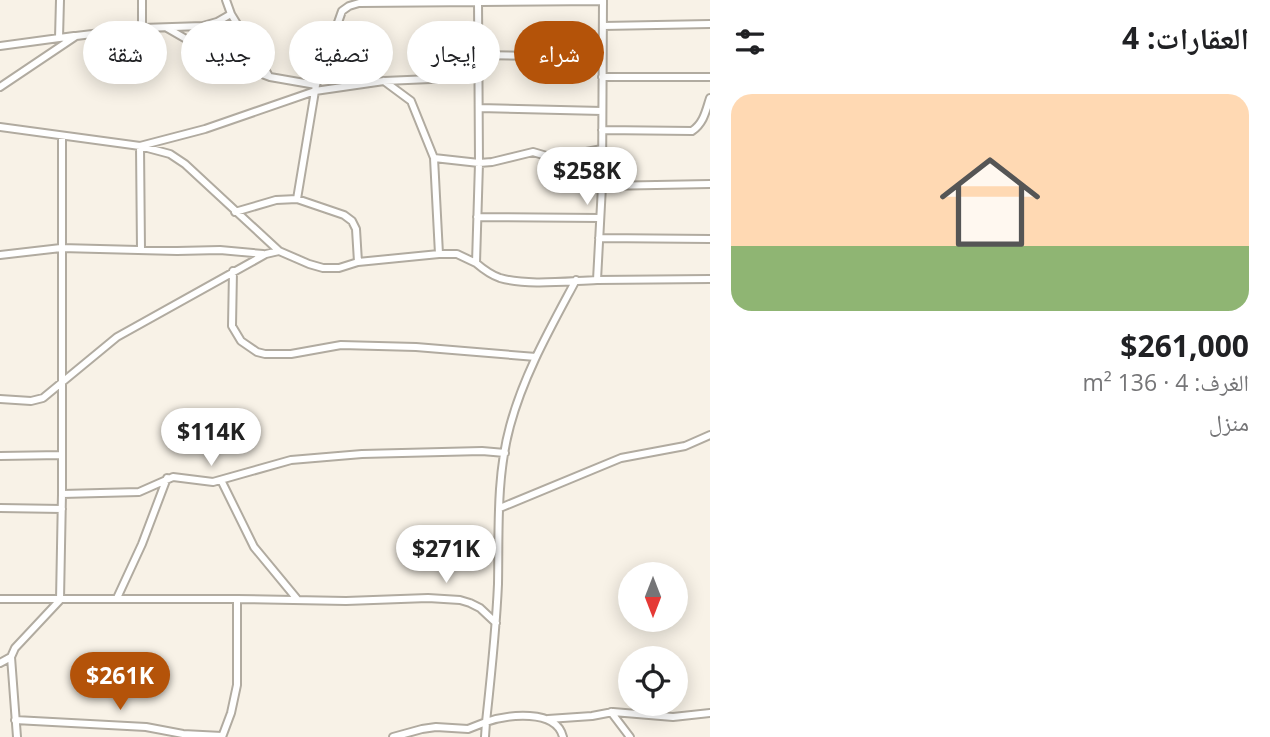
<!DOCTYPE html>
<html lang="ar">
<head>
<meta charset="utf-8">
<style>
  body { margin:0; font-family:"Open Sans","Noto Naskh Arabic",sans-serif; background:#f6f6f6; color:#202124; direction:rtl; height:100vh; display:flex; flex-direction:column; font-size:26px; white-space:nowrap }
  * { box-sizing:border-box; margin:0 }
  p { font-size:23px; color:#757577 }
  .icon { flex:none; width:38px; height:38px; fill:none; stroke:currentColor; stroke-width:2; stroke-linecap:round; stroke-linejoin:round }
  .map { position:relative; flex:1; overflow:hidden; direction:ltr }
  .sheet { display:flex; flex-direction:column; background:#fff; width:560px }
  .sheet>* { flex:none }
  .hud { position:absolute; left:21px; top:21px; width:583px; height:63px; direction:rtl; display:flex; gap:14px }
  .needle { width:46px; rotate:180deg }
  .controls { position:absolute; left:618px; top:562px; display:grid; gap:14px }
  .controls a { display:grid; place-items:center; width:70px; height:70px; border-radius:50%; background:#fff; box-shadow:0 4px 18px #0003; font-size:35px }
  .price { position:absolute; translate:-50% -60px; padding:0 16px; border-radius:24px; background:#fff; color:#222; font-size:23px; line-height:46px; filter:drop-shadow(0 2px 4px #0008) }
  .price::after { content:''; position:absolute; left:50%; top:42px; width:21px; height:16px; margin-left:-10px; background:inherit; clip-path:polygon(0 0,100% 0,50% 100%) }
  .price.active { background:#b45309; color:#fff }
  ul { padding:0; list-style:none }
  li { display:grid; align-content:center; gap:14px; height:371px; padding:0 21px }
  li+li { border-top:2px solid #e0e0e0 }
  li span { display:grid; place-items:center; height:217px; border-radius:21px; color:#555 }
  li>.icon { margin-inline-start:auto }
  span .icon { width:126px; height:126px; fill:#fffc; stroke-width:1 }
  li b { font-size:30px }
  h2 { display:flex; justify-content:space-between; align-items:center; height:84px; padding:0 21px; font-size:30px }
  .tag { padding:0 24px; border-radius:32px; background:#fff; box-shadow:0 4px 18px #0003; font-size:24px; line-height:63px }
  .tag.active { background:#b45309; color:#fff }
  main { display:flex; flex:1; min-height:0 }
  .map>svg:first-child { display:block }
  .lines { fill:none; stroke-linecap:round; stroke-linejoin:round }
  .street-casing { stroke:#b1aba0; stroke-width:10 }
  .street { stroke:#fff; stroke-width:6 }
</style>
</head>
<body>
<main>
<section class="sheet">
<h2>العقارات: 4<svg class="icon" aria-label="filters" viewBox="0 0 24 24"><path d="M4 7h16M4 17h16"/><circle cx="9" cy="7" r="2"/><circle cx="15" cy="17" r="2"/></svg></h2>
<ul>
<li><span style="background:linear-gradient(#ffd9b3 70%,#8fb573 0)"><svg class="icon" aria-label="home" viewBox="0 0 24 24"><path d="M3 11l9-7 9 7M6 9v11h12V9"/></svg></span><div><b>$261,000</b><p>الغرف: 4 · 136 m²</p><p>منزل</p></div></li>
</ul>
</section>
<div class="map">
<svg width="710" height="737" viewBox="0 0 710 737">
  <rect width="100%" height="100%" fill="#f8f2e7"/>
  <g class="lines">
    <defs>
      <path id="street" d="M142 0V28
        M226 0 231 14 269 76
        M478 0 479 163 476 263C483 269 491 275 500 278 527 286 568 281 597 280
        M603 0 602 186 597 280 710 279
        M603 26 710 24
        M167 28 219 58 270 77 316 85 297 199
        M59 38 60 0
        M0 46 74 36
        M477 55 602 57
        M602 77H710
        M384 81 411 101 434 158 439 254
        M316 85 342 11 349 6 359 3 603 1
        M0 87 76 36 142 28 203 26 217 22 231 14
        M479 108 602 111
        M0 127 140 146 170 154 185 164 279 251
        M602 130 692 131C704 123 706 110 710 98
        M434 158 479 163 492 162 533 152 550 157H560L602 149
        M602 186 710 184
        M235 212 276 200 297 199 344 215 352 221 356 229 358 262
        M477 217 600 218
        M599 238 710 239
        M141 250 140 146 205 129 315 91 384 81 478 77
        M0 255 61 248 177 251 220 250 263 254
        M233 271 232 326 241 341 257 352 265 354H291L341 345 416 347 536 357
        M0 399 31 401 43 398 117 337 266 254 279 251 309 264 323 268H339L358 262 439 254H457L476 263
        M0 456 62 455
        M221 480 254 547 297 599
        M62 494 139 492 173 477 213 482 291 460 362 454 482 451 505 453
        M0 508 62 509
        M500 508 621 458 685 446 710 435
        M117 598 142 544 167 478
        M0 599H237L346 601 428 598 460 600 470 603 480 608 496 623
        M0 663 11 657
        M611 712 630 737
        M548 719 592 716 613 712 673 717 710 713
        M15 720 146 727 183 734 222 736
        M17 737 11 657 15 648 60 600 62 494V136
        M222 737 231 713 237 685V599
        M393 737 422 729 436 727 468 729 486 722 485 737
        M563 737C556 708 507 715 486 722 491 676 496 631 498 584 499 532 496 477 510 426 524 374 551 327 576 280"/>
    </defs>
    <use href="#street" class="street-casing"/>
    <use href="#street" class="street"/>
  </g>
</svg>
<div class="controls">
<a><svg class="needle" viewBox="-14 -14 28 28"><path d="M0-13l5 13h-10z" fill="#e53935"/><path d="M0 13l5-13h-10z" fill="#757577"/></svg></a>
<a><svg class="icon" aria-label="locate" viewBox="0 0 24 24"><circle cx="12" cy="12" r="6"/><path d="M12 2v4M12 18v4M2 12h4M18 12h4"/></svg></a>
</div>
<b class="price" style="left:587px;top:207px">$258K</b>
<b class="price" style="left:211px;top:468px">$114K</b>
<b class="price" style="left:446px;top:585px">$271K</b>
<b class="price active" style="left:120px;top:712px">$261K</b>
<div class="hud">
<a class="tag active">شراء</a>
<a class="tag">إيجار</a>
<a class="tag">تصفية</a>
<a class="tag">جديد</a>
<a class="tag">شقة</a>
</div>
</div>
</main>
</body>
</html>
